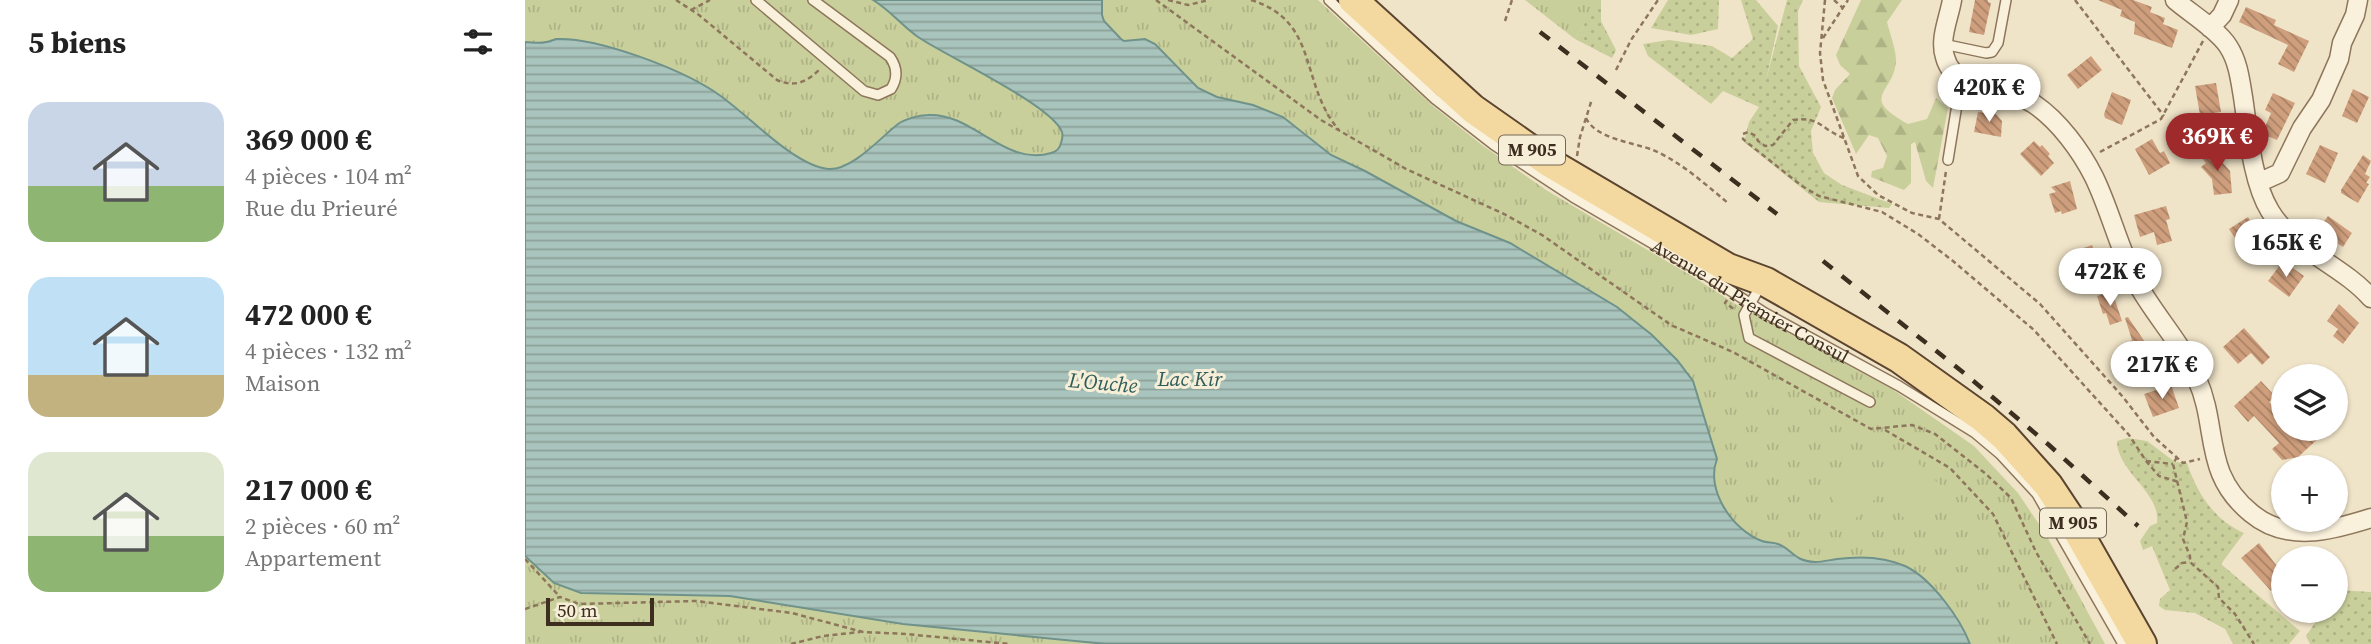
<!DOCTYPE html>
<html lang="fr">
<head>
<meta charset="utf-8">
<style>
  body { margin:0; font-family:"Source Serif 4",serif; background:#f2f2f2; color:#222; height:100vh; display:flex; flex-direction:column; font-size:26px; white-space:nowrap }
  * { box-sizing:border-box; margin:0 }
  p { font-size:23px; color:#767676 }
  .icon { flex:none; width:38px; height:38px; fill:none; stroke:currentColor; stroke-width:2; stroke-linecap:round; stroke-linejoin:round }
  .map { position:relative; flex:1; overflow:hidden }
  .panel { display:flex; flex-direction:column; background:#fff; width:525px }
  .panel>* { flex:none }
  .buttons { position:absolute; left:1746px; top:364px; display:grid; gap:14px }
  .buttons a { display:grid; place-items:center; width:77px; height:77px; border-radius:50%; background:#fff; box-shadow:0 2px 5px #0004; font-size:35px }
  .scale { position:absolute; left:21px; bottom:18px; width:108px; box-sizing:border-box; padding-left:7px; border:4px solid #3d2e20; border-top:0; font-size:19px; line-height:24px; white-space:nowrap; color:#3d2e20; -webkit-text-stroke:5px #f7eed8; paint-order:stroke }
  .price { position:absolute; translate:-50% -60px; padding:0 16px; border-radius:24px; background:#fff; color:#222; font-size:23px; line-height:46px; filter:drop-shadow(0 2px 4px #0008) }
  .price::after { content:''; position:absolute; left:50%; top:42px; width:21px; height:16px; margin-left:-10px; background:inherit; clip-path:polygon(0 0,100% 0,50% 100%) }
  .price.current { background:#9e2a2b; color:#fff }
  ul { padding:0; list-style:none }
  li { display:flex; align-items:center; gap:21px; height:175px; padding:0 28px }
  li span { display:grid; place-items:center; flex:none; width:196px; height:140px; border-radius:21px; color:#555 }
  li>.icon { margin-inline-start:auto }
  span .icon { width:84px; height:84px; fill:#fffc; stroke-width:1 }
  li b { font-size:30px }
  h2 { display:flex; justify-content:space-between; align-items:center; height:84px; padding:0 28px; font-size:30px }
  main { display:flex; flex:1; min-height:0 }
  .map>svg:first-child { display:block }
  .grass { fill:url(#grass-dots) }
  .forest { fill:url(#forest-firs) }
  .park { fill:url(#park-tufts) }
  .pitch { fill:#c9cf9b }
  .water { fill:url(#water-rules); stroke:#6f938a; stroke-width:2 }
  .building { fill:url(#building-back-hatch) }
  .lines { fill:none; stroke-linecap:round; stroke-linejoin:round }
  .lane-casing { stroke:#8d765c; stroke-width:12 }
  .street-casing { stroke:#8d765c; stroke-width:21 }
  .primary-casing { stroke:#5b4430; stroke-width:32 }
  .path { stroke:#8d765c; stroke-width:2.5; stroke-dasharray:5 3.5; stroke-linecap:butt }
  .lane { stroke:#faf1dc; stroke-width:9 }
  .street { stroke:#faf1dc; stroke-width:18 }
  .primary { stroke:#f3d9a0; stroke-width:28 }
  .rail { stroke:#3d2e20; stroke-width:4.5; stroke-dasharray:12 12; stroke-linecap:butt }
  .labels { text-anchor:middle; stroke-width:6; stroke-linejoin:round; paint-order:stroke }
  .shield { fill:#f7eed8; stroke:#756857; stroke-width:2 }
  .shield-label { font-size:18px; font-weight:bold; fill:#3d2e20 }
  .street-label { font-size:19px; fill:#3d2e20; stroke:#f7eed8 }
  .water-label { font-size:21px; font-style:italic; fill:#2f5d5a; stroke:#f7eed8 }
</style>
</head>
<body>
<main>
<section class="panel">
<h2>5 biens<svg class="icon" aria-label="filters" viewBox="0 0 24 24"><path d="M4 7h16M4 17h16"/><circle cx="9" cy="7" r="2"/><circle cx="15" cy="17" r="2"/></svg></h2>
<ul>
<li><span style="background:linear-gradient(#c9d6e8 60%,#8fb573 0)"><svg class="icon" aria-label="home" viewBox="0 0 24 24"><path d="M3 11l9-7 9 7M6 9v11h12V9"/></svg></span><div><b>369 000 €</b><p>4 pièces · 104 m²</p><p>Rue du Prieuré</p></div></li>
<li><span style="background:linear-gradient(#bfe0f5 70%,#c2b280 0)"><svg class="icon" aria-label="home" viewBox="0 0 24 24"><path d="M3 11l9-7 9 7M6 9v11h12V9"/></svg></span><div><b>472 000 €</b><p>4 pièces · 132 m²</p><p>Maison</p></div></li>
<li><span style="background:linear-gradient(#dfe7d0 60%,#8fb573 0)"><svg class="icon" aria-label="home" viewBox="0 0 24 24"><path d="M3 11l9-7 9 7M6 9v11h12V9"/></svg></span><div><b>217 000 €</b><p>2 pièces · 60 m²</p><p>Appartement</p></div></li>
</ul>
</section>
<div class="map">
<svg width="1846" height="644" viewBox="0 0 1846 644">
  <defs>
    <pattern id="grass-dots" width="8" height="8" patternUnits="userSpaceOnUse" patternTransform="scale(1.75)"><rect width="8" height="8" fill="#c9cf9b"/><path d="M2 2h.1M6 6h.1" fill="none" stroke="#aeb285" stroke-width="1.8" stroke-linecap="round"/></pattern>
    <pattern id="forest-firs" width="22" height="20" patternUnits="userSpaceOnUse" patternTransform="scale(1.75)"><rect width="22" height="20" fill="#c9cf9b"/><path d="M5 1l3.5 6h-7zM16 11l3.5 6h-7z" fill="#aeb285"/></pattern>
    <pattern id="park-tufts" width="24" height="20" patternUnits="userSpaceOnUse" patternTransform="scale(1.75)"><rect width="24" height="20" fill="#c9cf9b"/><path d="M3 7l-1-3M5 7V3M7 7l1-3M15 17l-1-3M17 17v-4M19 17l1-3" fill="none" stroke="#aeb285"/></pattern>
    <pattern id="water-rules" width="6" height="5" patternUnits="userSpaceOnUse" patternTransform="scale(1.75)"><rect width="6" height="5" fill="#a9c4bc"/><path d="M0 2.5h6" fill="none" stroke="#8ba098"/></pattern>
    <pattern id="building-back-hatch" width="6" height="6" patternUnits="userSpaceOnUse" patternTransform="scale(1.75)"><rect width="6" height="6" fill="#cf9f7d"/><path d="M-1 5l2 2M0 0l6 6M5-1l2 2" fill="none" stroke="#a98266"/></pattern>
  </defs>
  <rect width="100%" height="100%" fill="#f0e4c8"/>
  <path class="grass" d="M1051 0H1076V21L1091 50 1087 58 1050 39 1059 25Z
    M1143 0H1194L1193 29 1166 35 1126 28Z
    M1216 0H1231L1253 26 1241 80 1262 0H1278L1273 11 1274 66 1296 107 1286 131 1288 153 1299 173 1317 185 1367 204 1364 208 1294 202 1219 142 1224 122 1234 107 1198 91 1186 104 1123 56 1118 44 1144 40 1187 46 1207 58 1228 39Z
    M1603 438 1622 441 1650 462 1662 463C1672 493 1689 520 1719 533L1696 564 1775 631 1764 644H1708L1700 629 1670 613 1640 610 1634 606 1635 599 1645 590 1627 546 1618 550 1615 541 1625 526 1632 523C1636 492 1592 472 1592 441Z
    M1812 590 1846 592V644H1785L1781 636 1798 611H1811Z"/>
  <path class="forest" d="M1336 0H1377L1362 22C1365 34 1371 49 1371 61 1369 94 1333 96 1383 124L1402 119 1411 98 1423 108 1408 188 1401 181 1390 142 1386 144V183L1379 190 1346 177 1347 171 1358 168 1362 156 1353 138 1344 135 1331 154 1307 98 1310 90 1325 74 1315 65 1311 55Z"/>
  <path class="park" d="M0 0H793L908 106 957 145 1021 190 1170 278 1212 305 1367 389 1449 446 1493 493 1520 533 1580 644H0Z
    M1000 0H1075L1050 39Z"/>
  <path class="pitch" d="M1389 459 1422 492 1388 527 1355 494 1328 521 1306 498 1340 464 1362 486Z"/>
  <path class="water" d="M348 0H577V15L579 21 596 39 599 41 620 39 630 44 673 88 692 97 728 105 758 117 806 155 840 171 931 221 985 243 1092 307 1127 335 1152 360 1168 381 1192 459C1180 489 1207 530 1237 541 1242 543 1248 542 1253 544 1267 549 1268 561 1290 562 1297 562 1305 560 1312 559 1335 556 1358 556 1380 566 1406 578 1435 618 1445 644H581L378 624 205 596 56 593 29 583 0 556V42C7 42 14 44 21 42 24 42 28 40 31 39 73 37 155 69 190 92 221 112 267 165 303 169 327 171 356 137 373 124 380 119 394 115 403 115 447 112 480 167 526 153 531 152 535 148 536 143 537 140 538 135 537 132 527 105 421 56 393 37 376 25 366 11 348 0Z"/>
  <path class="building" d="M1450 0H1463V2L1466 3 1459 35 1444 32Z
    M1573 0H1608L1627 7 1625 12 1640 18 1638 24 1653 30 1647 48 1609 34 1610 22 1595 16 1597 10Z
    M1721 7 1751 20 1749 25 1784 41 1769 72 1753 64 1763 45 1714 22Z
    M1566 56 1577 70 1553 89 1542 75Z
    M1691 83 1696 112 1675 115 1670 86Z
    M1828 89 1844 97 1832 123 1817 116Z
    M1587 92 1606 100 1597 125 1580 118 1579 114Z
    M1748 93 1770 103 1752 140 1740 135V127L1746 113 1740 110Z
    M1461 111 1470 113 1477 121 1476 137 1449 132 1453 112 1460 113Z
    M1627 139 1635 153 1639 151 1645 163 1624 175 1610 149Z
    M1509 141 1515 147 1517 145 1525 154 1523 156 1529 163 1516 176 1495 154Z
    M1795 145 1813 153 1800 183 1781 174Z
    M1684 147 1705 171 1707 193 1689 195 1687 179 1676 167 1681 163 1674 155Z
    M1838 155 1846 161 1840 174 1845 177 1841 183 1844 184 1833 203 1816 193V190Z
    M1545 181 1552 209 1537 214 1536 211 1530 213 1524 194 1531 192 1526 187Z
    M1641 206 1645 219 1641 220 1647 241 1632 245 1629 232 1615 237 1609 215Z
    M1803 216 1827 233 1818 247 1792 231Z
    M1723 217 1737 241 1720 253 1704 229Z
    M1567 245 1576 268 1554 276 1546 253Z
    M1758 261 1779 276 1764 297 1743 281Z
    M1587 291 1597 321 1585 325 1581 313 1578 314 1572 296Z
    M1814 304 1834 323 1818 344 1808 336 1813 329 1802 321Z
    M1603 317 1622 345 1628 348V355L1634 363 1622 375 1608 369 1606 347 1603 343 1607 340 1600 318Z
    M1719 328 1745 357 1737 365 1726 353 1713 364 1698 347Z
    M1736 381 1750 396 1744 402 1751 409 1747 412 1759 425V429H1787L1795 437 1773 457 1757 460 1747 449 1754 443 1729 416 1723 422 1709 406Z
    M1646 385 1654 408 1628 417 1619 394Z
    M1734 543 1759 575V580L1746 591 1716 558Z"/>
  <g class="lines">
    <defs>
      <g id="lane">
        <path d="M231 0 339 91 353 95 366 89C373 78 372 67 365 57L288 0"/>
        <path id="s1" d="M804 0 910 99 969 145 1048 197 1178 273 1240 313 1374 386 1450 433 1475 454 1512 494 1598 644"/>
        <path d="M1418 44 1461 53 1467 52 1473 43 1481 0"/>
        <path d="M1423 160 1436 80"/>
        <path d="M1232 292 1219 315 1224 338 1345 402"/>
      </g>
      <path id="street" d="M1427 0C1424 18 1414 39 1420 57 1430 95 1482 86 1509 104 1534 121 1556 151 1569 177 1586 212 1594 250 1613 285 1631 317 1658 345 1672 379 1694 428 1677 473 1726 513 1762 543 1805 531 1846 518
        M1650 0C1665 13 1693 30 1703 46 1713 61 1715 79 1718 97 1723 130 1727 182 1745 211 1768 250 1817 265 1846 298
        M1685 28 1697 15 1704 0
        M1735 182 1755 173 1777 128 1796 100 1814 59 1817 43 1830 15 1833 0"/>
      <path id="primary" d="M828 0 948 109 1025 163 1203 268 1241 282 1374 358 1458 418 1479 436 1523 485 1547 521 1617 644"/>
    </defs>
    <use href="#lane" class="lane-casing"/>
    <use href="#street" class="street-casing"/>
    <use href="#primary" class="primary-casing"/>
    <path class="path" d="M151 0 174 15 252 80C270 88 282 82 296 68
      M631 0 796 120 881 169 979 214 1017 235 1146 325 1208 352 1346 429 1387 425 1410 434 1461 474 1486 498 1511 552 1565 644
      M643 0 663 5 684 0
      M726 0C795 21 774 84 814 130
      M1300 0 1295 53 1298 80 1333 176 1353 195 1387 213 1414 219 1515 304 1598 397 1629 437 1658 463 1675 459
      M1309 0 1318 8
      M1550 0 1639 116
      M166 10 185 0
      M980 21 987 0
      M1298 38 1323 0
      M1091 70 1106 40 1133 0
      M1061 118C1071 139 1107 142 1128 150 1156 162 1180 184 1203 203
      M1319 138C1297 130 1295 116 1268 120L1248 145 1240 146 1233 141 1231 136 1223 132 1218 134V139L1224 144 1277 186 1294 196 1357 212 1393 234 1428 261 1509 330 1604 435 1621 461 1634 476 1654 482
      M1575 152 1636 119 1678 41
      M1052 156 1055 137 1067 99
      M1414 219 1421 171
      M1202 300 1200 303 1209 309
      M1360 430 1425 468 1468 514 1532 644
      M1652 457 1648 464 1662 522 1658 539 1665 556V562L1693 587 1694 598 1710 614 1729 644
      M1621 461 1648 464
      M0 559 35 597
      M1650 569 1657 563 1665 562
      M0 609 35 597 54 604 171 601 267 613 338 632 381 634 484 644
      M266 644 298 636 335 632"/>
    <use href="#lane" class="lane"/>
    <use href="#street" class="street"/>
    <use href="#primary" class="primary"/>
    <path class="rail" d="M1015 32 1252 214
      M1298 261 1439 373 1524 445 1613 526"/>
  </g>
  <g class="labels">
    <g class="shield">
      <rect x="974" y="135.5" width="66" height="29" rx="5"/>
      <rect x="1515" y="508.5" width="66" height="29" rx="5"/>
    </g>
    <g class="shield-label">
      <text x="1007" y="156">M 905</text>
      <text x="1548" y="529">M 905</text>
    </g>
    <g class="street-label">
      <text dy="7" stroke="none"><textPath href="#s1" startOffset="520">Avenue du Premier Consul</textPath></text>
    </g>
    <g class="water-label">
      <text x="665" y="386">Lac Kir</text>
      <text transform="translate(578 383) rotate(5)" y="7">L'Ouche</text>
    </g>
  </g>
</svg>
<div class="buttons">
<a><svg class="icon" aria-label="layers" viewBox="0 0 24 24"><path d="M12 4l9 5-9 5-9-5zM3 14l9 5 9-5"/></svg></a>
<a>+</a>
<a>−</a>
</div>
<div class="scale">50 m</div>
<b class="price" style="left:1464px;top:124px">420K €</b>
<b class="price current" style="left:1692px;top:173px">369K €</b>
<b class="price" style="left:1761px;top:279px">165K €</b>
<b class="price" style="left:1585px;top:308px">472K €</b>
<b class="price" style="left:1637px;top:401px">217K €</b>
</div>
</main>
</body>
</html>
